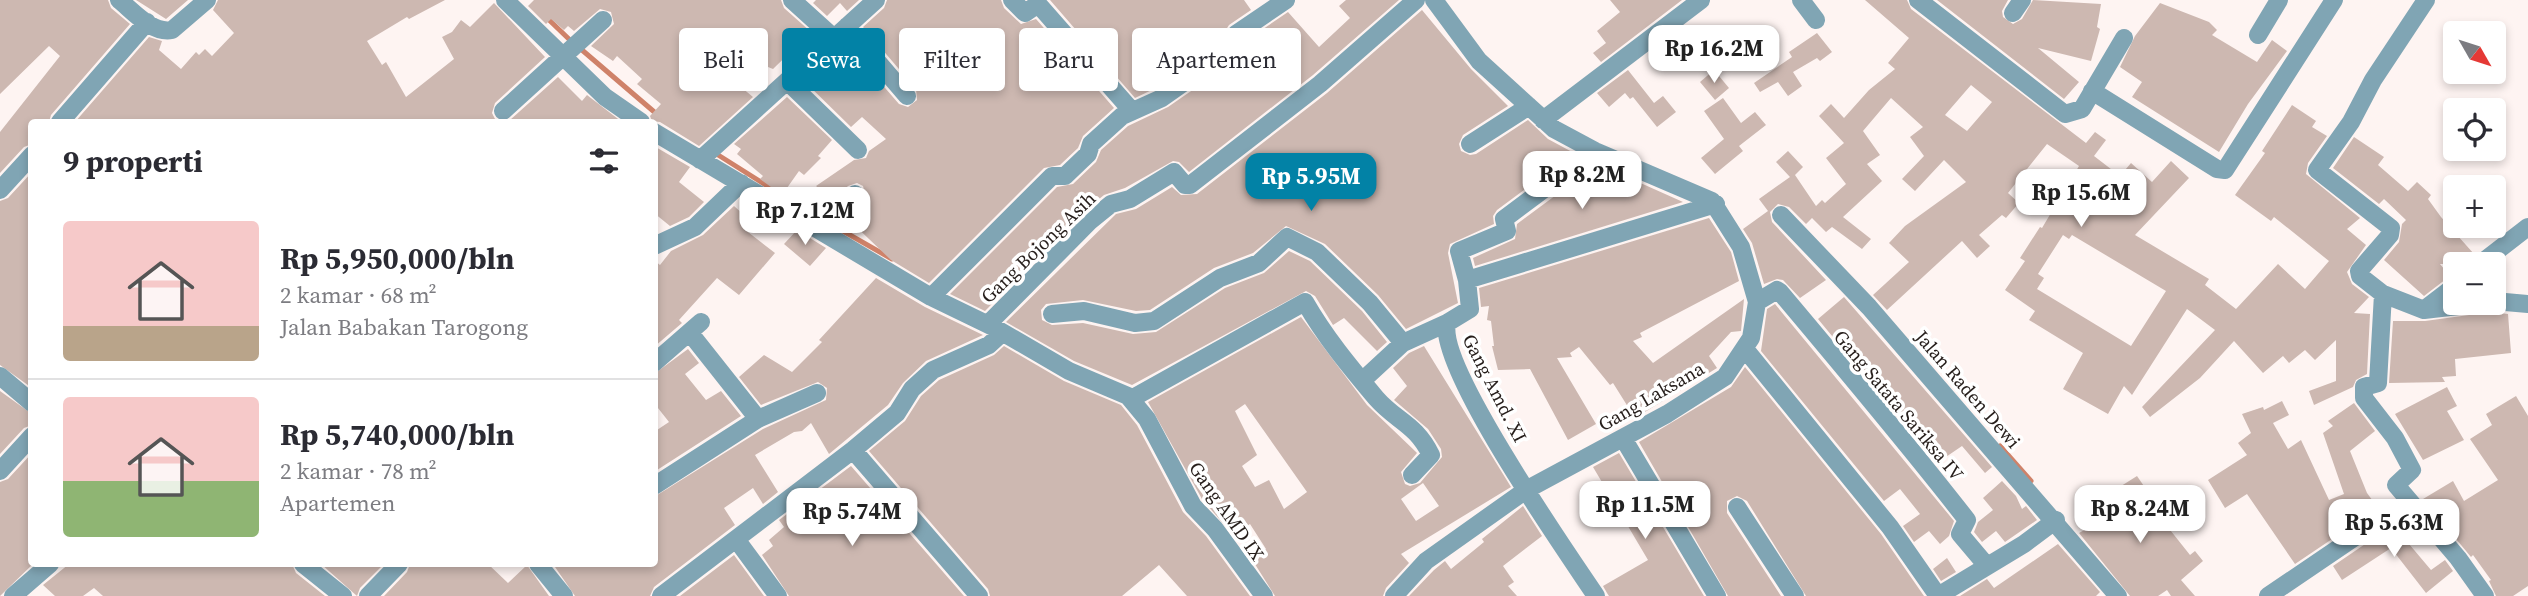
<!DOCTYPE html>
<html lang="id">
<head>
<meta charset="utf-8">
<style>
  body { margin:0; font-family:"Source Serif 4",serif; background:#f2f2f3; color:#2b2b33; height:100vh; display:flex; flex-direction:column; font-size:26px; white-space:nowrap }
  * { box-sizing:border-box; margin:0 }
  p { font-size:23px; color:#7c7c81 }
  .icon { flex:none; width:38px; height:38px; fill:none; stroke:currentColor; stroke-width:2; stroke-linecap:round; stroke-linejoin:round }
  .map { position:relative; flex:1; overflow:hidden }
  .panel { position:absolute; left:28px; top:119px; width:630px; height:448px; display:flex; flex-direction:column; background:#fff; border-radius:7px; box-shadow:0 4px 10px #0003 }
  .panel>* { flex:none }
  .banner { position:absolute; left:679px; top:28px; width:665px; height:63px; display:flex; gap:14px }
  .needle { width:46px; rotate:129deg }
  .controls { position:absolute; left:2443px; top:21px; display:grid; gap:14px }
  .controls a { display:grid; place-items:center; width:63px; height:63px; border-radius:7px; background:#fff; box-shadow:0 4px 10px #0003; font-size:35px }
  .price { position:absolute; translate:-50% -60px; padding:0 16px; border-radius:14px; background:#fff; color:#222; font-size:23px; line-height:46px; filter:drop-shadow(0 2px 4px #0008) }
  .price::after { content:''; position:absolute; left:50%; top:42px; width:21px; height:16px; margin-left:-10px; background:inherit; clip-path:polygon(0 0,100% 0,50% 100%) }
  .price.selected { background:#0282a6; color:#fff }
  ul { padding:0; list-style:none }
  li { display:flex; align-items:center; gap:21px; height:175px; padding:0 35px }
  li+li { border-top:2px solid #e1e1e2 }
  li span { display:grid; place-items:center; flex:none; width:196px; height:140px; border-radius:7px; color:#555 }
  li>.icon { margin-inline-start:auto }
  span .icon { width:84px; height:84px; fill:#fffc; stroke-width:1 }
  li b { font-size:30px }
  h2 { display:flex; justify-content:space-between; align-items:center; height:84px; padding:0 35px; font-size:30px }
  .tag { padding:0 24px; border-radius:7px; background:#fff; box-shadow:0 4px 10px #0003; font-size:24px; line-height:63px }
  .tag.selected { background:#0282a6; color:#fff }
  .map>svg:first-child { display:block }
  .lines { fill:none; stroke-linecap:round; stroke-linejoin:round }
  .stream { stroke:#cf8269; stroke-width:5 }
  .building { fill:#cdb8b1; fill-rule:evenodd }
  .minor { stroke:#80a5b4; stroke-width:18 }
  .labels { text-anchor:middle; stroke-width:7; stroke-linejoin:round; paint-order:stroke }
  .street-label { font-size:19px; fill:#261e1b; stroke:#fff }
</style>
</head>
<body>
<div class="map">
<svg width="2528" height="596" viewBox="0 0 2528 596">
  <rect width="100%" height="100%" fill="#fef4f2"/>
  <g class="lines">
    <path class="stream" d="M545 16 573 43
      M582 50 659 116
      M715 153 799 206 892 259
      M2000 446 2031 481"/>
  </g>
  <path class="building" d="M0 0H108L111 8 130 24 51 115 49 122H32V144L24 147 0 173V132L60 56 49 46 0 94Z
    M136 0H188L166 19Z
    M218 0H445L409 19 407 17 367 41 382 65 386 62 406 97 454 59 442 37 452 32 461 20 470 27 494 3 545 57 495 103 492 113 495 119 500 122 510 120 558 77 582 101 587 95 622 122H75L149 37 162 41 159 50 181 69 196 52 199 55 205 49 212 56 234 33 213 10Z
    M534 0H781L784 8 811 32 773 69 763 65 741 87 753 97 699 146 660 122 652 121 650 116 661 104 637 84 642 79 617 56 613 61 591 46 614 24 611 12 600 9 574 31 568 26 564 30 551 19 546 24 528 6Z
    M816 0H859L847 11 840 3 827 16 813 3Z
    M887 0H1001L1004 8 1021 24 1036 19 1114 108 1083 136 1078 148 1060 165 1044 168 929 283 891 260 847 218 866 198 863 186 857 183 848 186 820 213 811 205 823 192 816 186 854 160 866 158 869 151 886 139 862 117 851 127 804 81 846 43 899 104 908 107 917 100 916 89 863 27 884 8Z
    M1050 0H1244L1251 10 1229 25 1215 47 1156 88 1135 98Z
    M1346 0H1399L1313 75 1189 172 1179 162 1173 161 1125 188 1104 195 1082 213 985 311 950 294 1057 187 1073 184 1096 162 1101 150 1128 126 1168 107 1230 64 1244 42 1288 12 1319 47 1350 18 1339 6Z
    M1610 0H1682L1601 62 1593 53 1606 43 1597 31 1620 12Z
    M1865 0H1907L1911 9 2086 143 2095 132 2106 140 2094 156 2120 176 2131 163 2152 182 2171 161 2189 178 2135 235 2209 279 2205 285 2236 309 2278 264 2305 289 2329 261 2274 217 2271 221 2235 195 2265 153 2262 151 2292 105 2316 121 2312 127 2327 136 2308 163 2306 174 2360 218 2347 229 2366 245 2347 272 2352 284 2369 297 2354 313 2370 314 2367 374 2356 380 2353 387 2314 405 2309 391 2336 381V340L2315 360 2305 350 2289 363 2283 356 2263 373 2234 341 2200 378 2150 417 2142 407 2215 330 2187 309 2132 395 2124 386 2108 414 2063 389 2083 353 2029 320 2035 311 2005 290 2025 261 2020 258 2040 227 2042 228 2079 166 2047 144 2008 193 2019 203 2006 218 2002 215 1979 235 1990 246 1977 258 1962 241 1887 310 1873 295 1909 262 1889 243 1905 226 1966 182 1944 160 1915 191 1902 179 1924 156 1910 137 1923 127 1891 98 1863 131 1880 155 1867 164 1882 181 1843 217 1871 239 1862 249 1832 227 1826 232 1812 218 1806 224 1789 207 1778 204 1770 212 1772 222 1826 280 1800 298 1783 280 1777 279 1764 284 1752 243 1743 229 1768 211 1759 199 1790 177 1776 162 1788 151 1803 167 1795 175 1816 206 1822 200 1825 203 1846 184 1826 158 1844 143 1819 116 1831 104 1844 118 1869 90 1895 69 1888 63 1909 38ZM1971 85 1992 102 1967 131 1945 115ZM2063 235 2069 239 2072 235 2166 291 2131 346 2037 289 2044 278 2038 274Z
    M1937 0H2008L2002 11 2003 17 2013 24 2022 19 2033 0 2101 4 2097 27 2100 29 2091 61 2038 48 2079 82 2064 99Z
    M2160 3 2209 22 2217 30 2212 35 2257 62 2272 40 2287 51 2248 104 2219 152 2132 97 2142 82 2120 67 2135 36Z
    M1422 10 1471 69 1508 106 1463 135 1459 144 1461 151 1470 155 1476 154 1528 120 1548 139 1574 153 1497 210 1493 216 1494 224 1450 244 1448 253 1458 303 1406 329 1378 295 1325 244 1286 226 1253 253 1214 268 1150 310 1136 311 1083 300 1046 304 1041 310 1042 320 1052 325 1083 323 1133 334 1156 332 1225 288 1264 273 1289 251 1310 261 1362 311 1387 342 1377 351 1344 318 1333 325 1315 296 1306 291 1132 385 1074 361 1006 322 1116 214 1136 209 1172 187 1181 195 1197 194 1327 93Z
    M1817 33 1832 52 1820 61 1817 58 1793 72 1802 86 1788 96 1778 82 1760 92 1754 83 1792 57 1789 52Z
    M1628 70 1654 103 1663 96 1676 112 1657 127 1633 97 1630 99 1625 93 1609 107 1597 93Z
    M1714 70 1729 88 1715 100 1700 82Z
    M787 97 832 140 818 156 821 158 804 175 799 171 782 195 760 179 763 176 737 154 741 149 734 144Z
    M1723 98 1741 123 1755 112 1766 125 1739 146 1743 151 1715 174 1701 158 1724 139 1704 111Z
    M2354 137 2384 157 2378 165 2408 191 2417 182 2431 195 2428 199 2441 217 2474 254 2469 264H2440L2450 276 2424 296 2384 260 2399 242 2402 224 2406 220 2384 199 2379 204 2333 168Z
    M654 146 690 167 679 182 704 202 689 217 670 226 654 213Z
    M1598 164 1683 202 1475 266 1473 258 1515 239 1517 224Z
    M32 172V388L0 365V201L8 198Z
    M734 206 754 224 748 232 775 253 739 295 717 278 679 320 682 323 654 347V260L660 265 671 251 703 235Z
    M1709 218 1731 252 1739 281 1640 333 1642 337 1633 341 1653 363 1744 299 1741 331 1731 332 1709 356 1717 368 1635 418 1613 383 1610 385 1579 347 1570 353 1572 357 1557 358 1596 424 1568 440 1530 369 1498 370 1492 346H1494L1491 321 1487 320 1489 306 1481 307 1479 288Z
    M797 230 826 248 810 266 784 244Z
    M876 278 925 307 983 335 926 361 903 383 888 405 829 454 811 423 802 431 794 432 755 455 778 492 763 504 753 488 724 508 735 525 654 587 650 596H575L555 567 558 564H654V497L763 429 826 400 827 388 818 382 761 405 739 377 764 355 792 372 822 342 819 340Z
    M1844 297 1992 467 1985 473 1962 446 1937 463 1818 319Z
    M1775 304 1954 521 1949 536 1940 544 1929 531 1914 542 1903 526 1920 514 1900 489 1884 501 1761 351 1767 309Z
    M2491 312 2508 314 2511 353 2455 359 2456 376 2442 377 2445 382 2389 383 2393 321H2425Z
    M1301 317 1367 405 1415 451 1417 453 1401 472 1405 484 1410 486 1420 483 1442 457 1441 449 1428 429 1394 400 1407 386 1393 368 1409 353 1424 346 1511 487 1401 554 1409 563 1386 588 1383 596H1275L1253 561 1266 549 1250 524 1233 535 1202 499 1148 402ZM1245 404 1307 492 1284 509 1269 480 1255 487 1242 466 1257 455 1235 411ZM1423 483 1439 506 1416 521 1401 499Z
    M1004 346 1064 381 1121 405 1137 425 1183 512 1206 536 1250 596H1187L1159 565 1122 596H990L988 589 869 451 905 421 921 396 939 380 994 355Z
    M688 349 699 363 685 374 706 400 721 391 741 416 654 472V432L669 422 654 403V374Z
    M1745 367 1881 534 1924 596H1806L1747 501 1737 496 1727 501V513L1781 596H1728L1639 442 1731 387Z
    M2447 387 2457 406 2447 411 2464 440 2423 460 2395 414Z
    M0 391 32 414V425L24 428 0 454Z
    M2516 396 2528 416V586L2513 596H2496L2489 581 2491 580 2473 555 2471 557 2423 499 2453 481 2464 501 2498 480 2470 439 2492 425 2486 414Z
    M2282 401 2289 415 2273 423 2288 449 2301 440 2329 500 2344 494 2323 433 2333 426 2328 421 2354 403 2375 431 2350 451 2367 493 2378 508 2295 564 2247 494 2225 508 2208 480 2247 455 2238 443 2251 433 2242 414 2263 407 2264 410Z
    M32 453V565L0 596V482L8 479Z
    M1619 453 1704 596H1609L1607 593 1603 586 1648 560 1593 467Z
    M851 466 964 596H789L762 555 773 546 769 540 784 527 779 520Z
    M2137 476 2159 508 2155 511 2190 555 2195 551 2203 561 2181 580 2195 596H2171L2167 590 2158 596H2130L2079 533 2099 522 2093 512 2114 499 2110 493Z
    M2002 481 2016 496 2022 509 2026 506 2037 520 2005 542 1996 531 1982 542 1974 532 1978 522 1993 510 1983 498Z
    M1523 506 1542 536 1503 566 1514 582 1508 586 1517 596H1409L1434 570 1445 561 1451 569 1484 542 1482 539Z
    M2393 525 2431 570 2445 560 2453 571 2426 593 2391 548 2342 580 2333 566Z
    M2058 544 2100 592 2096 596H1960L1987 579 1994 588Z
    M734 555 764 596H680Z
    M1947 558 1956 572 1941 581 1933 569Z
    M69 564H292L296 573 325 596H103L94 588 83 596H55L43 585Z
    M321 564H384L360 588 357 596Z
    M410 564H488L508 583 527 565 549 596H384L407 572Z"/>
  <g class="lines">
    <path class="minor" d="M119 0C133 11 152 34 172 30L207 0
      M505 0 605 97 641 122
      M792 0 834 38
      M1012 0 1025 13 1038 4 1132 111
      M1801 0 1816 20
      M1918 0 2065 114 2082 109 2124 38
      M2426 0 2373 80 2351 122 2317 170 2391 228 2390 235 2359 271 2360 276 2383 294 2424 310 2484 303
      M2013 13 2022 0
      M847 26 907 96
      M2258 35 2279 0
      M787 81 858 150
      M2092 91 2217 169 2225 170 2334 0
      M503 111 603 20
      M1543 120 1701 0
      M60 122 147 22
      M654 132 931 297 995 328 1069 371 1128 396 1147 419 1193 506 1215 529 1264 596
      M1470 144 1529 106
      M700 160 876 0
      M0 190 32 155
      M1781 215 1869 307 2118 596
      M819 230 855 194
      M654 246 695 227 741 183
      M2480 264 2528 227
      M1467 280 1459 251 1507 231 1504 219 1595 151
      M2383 294 2378 383 2364 387V398L2395 438 2412 470 2396 485 2458 558 2485 596
      M931 297 1052 176H1065L1088 154 1091 144 1122 116 1162 98 1223 55 1236 34 1286 0
      M2494 301 2528 304
      M1757 302 1777 290 1780 292C1844 368 1907 443 1967 520L1960 534 1987 566
      M2425 309 2455 286
      M1052 314 1084 311 1135 323 1154 321 1220 278 1259 263 1287 237 1317 252 1370 303 1403 343
      M988 324 1090 221 1111 204 1130 199 1174 172 1185 185H1190L1320 84 1416 0
      M690 333 758 419
      M1745 349 1890 527 1938 596
      M654 363 701 322
      M0 376 32 403
      M1363 380 1403 343 1447 323
      M1131 399 1305 302C1325 337 1350 367 1376 398 1397 422 1415 423 1431 455L1412 475
      M1623 438 1717 596
      M853 450 979 596
      M0 471 32 436
      M654 486 758 419 817 393
      M1737 507 1795 596
      M736 539 778 596
      M303 564 343 596
      M538 564 564 596
      M13 596 50 564
      M368 596 399 564
      M661 596 853 450 897 413 912 389 933 370 989 345 1002 333
      M1394 596 1426 561 1526 490 1667 414 1725 377 1751 338 1757 302 1741 247 1712 201 1595 151 1554 129 1479 61 1434 0
      M1596 596C1566 551 1437 367 1447 323L1470 309 1467 280 1716 204
      M1938 596 2024 544 2056 520
      M2268 596 2408 501"/>
  </g>
  <g class="labels">
    <g class="street-label">
      <text transform="translate(1038 247) rotate(-44)" y="7">Gang Bojong Asih</text>
      <text transform="translate(1495 388) rotate(63)" y="7">Gang Amd. XI</text>
      <text transform="translate(1968 389) rotate(49)" y="7">Jalan Raden Dewi</text>
      <text transform="translate(1651 396) rotate(-30)" y="7">Gang Laksana</text>
      <text transform="translate(1899 405) rotate(50)" y="7">Gang Satata Sariksa IV</text>
      <text transform="translate(1227 511) rotate(55)" y="7">Gang AMD IX</text>
    </g>
  </g>
</svg>
<div class="controls">
<a><svg class="needle" viewBox="-14 -14 28 28"><path d="M0-13l5 13h-10z" fill="#e53935"/><path d="M0 13l5-13h-10z" fill="#7c7c81"/></svg></a>
<a><svg class="icon" aria-label="locate" viewBox="0 0 24 24"><circle cx="12" cy="12" r="6"/><path d="M12 2v4M12 18v4M2 12h4M18 12h4"/></svg></a>
<a>+</a>
<a>−</a>
</div>
<b class="price" style="left:1714px;top:85px">Rp 16.2M</b>
<b class="price" style="left:1582px;top:211px">Rp 8.2M</b>
<b class="price selected" style="left:1311px;top:213px">Rp 5.95M</b>
<b class="price" style="left:2081px;top:229px">Rp 15.6M</b>
<b class="price" style="left:805px;top:247px">Rp 7.12M</b>
<b class="price" style="left:1645px;top:541px">Rp 11.5M</b>
<b class="price" style="left:2140px;top:545px">Rp 8.24M</b>
<b class="price" style="left:852px;top:548px">Rp 5.74M</b>
<b class="price" style="left:2394px;top:559px">Rp 5.63M</b>
<div class="banner">
<a class="tag">Beli</a>
<a class="tag selected">Sewa</a>
<a class="tag">Filter</a>
<a class="tag">Baru</a>
<a class="tag">Apartemen</a>
</div>
<section class="panel">
<h2>9 properti<svg class="icon" aria-label="filters" viewBox="0 0 24 24"><path d="M4 7h16M4 17h16"/><circle cx="9" cy="7" r="2"/><circle cx="15" cy="17" r="2"/></svg></h2>
<ul>
<li><span style="background:linear-gradient(#f6c9c9 75%,#b9a48a 0)"><svg class="icon" aria-label="home" viewBox="0 0 24 24"><path d="M3 11l9-7 9 7M6 9v11h12V9"/></svg></span><div><b>Rp 5,950,000/bln</b><p>2 kamar · 68 m²</p><p>Jalan Babakan Tarogong</p></div></li>
<li><span style="background:linear-gradient(#f6c9c9 60%,#8fb573 0)"><svg class="icon" aria-label="home" viewBox="0 0 24 24"><path d="M3 11l9-7 9 7M6 9v11h12V9"/></svg></span><div><b>Rp 5,740,000/bln</b><p>2 kamar · 78 m²</p><p>Apartemen</p></div></li>
</ul>
</section>
</div>
</body>
</html>
